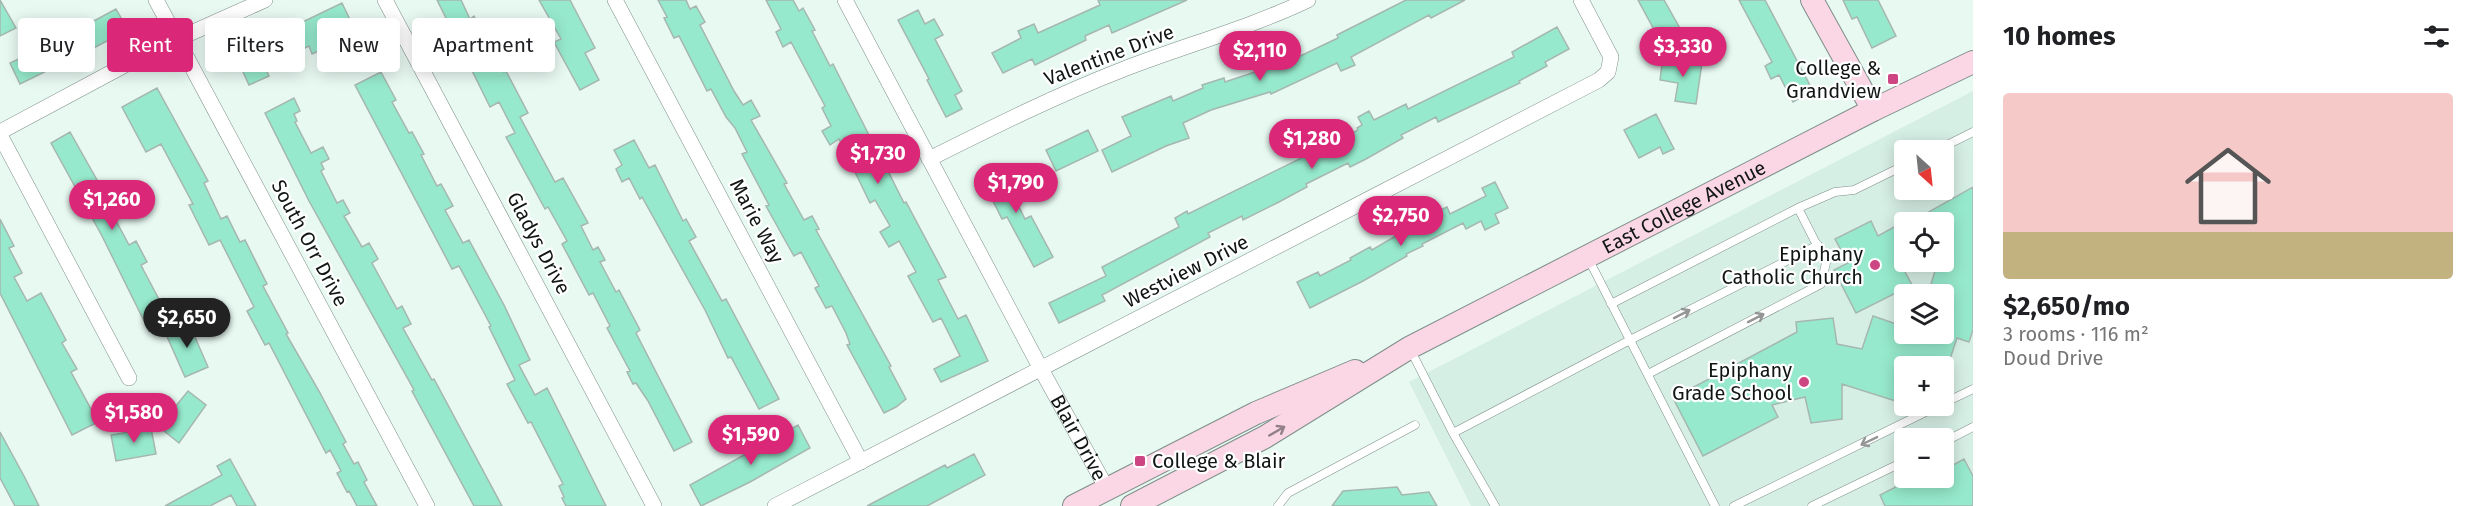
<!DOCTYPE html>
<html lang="en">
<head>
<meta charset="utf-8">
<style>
  body { margin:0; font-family:"Fira Sans",sans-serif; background:#f2f2f2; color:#202124; height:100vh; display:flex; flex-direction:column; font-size:22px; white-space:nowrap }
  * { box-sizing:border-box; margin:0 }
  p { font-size:20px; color:#757577 }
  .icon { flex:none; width:33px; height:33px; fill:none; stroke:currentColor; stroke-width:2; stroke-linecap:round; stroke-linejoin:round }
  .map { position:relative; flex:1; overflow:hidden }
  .drawer { display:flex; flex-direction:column; background:#fff; width:510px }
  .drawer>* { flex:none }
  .banner { position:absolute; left:18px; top:18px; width:570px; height:54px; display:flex; gap:12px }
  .needle { width:39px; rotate:153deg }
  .tools { position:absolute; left:1894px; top:140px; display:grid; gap:12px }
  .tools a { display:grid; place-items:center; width:60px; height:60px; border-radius:6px; background:#fff; box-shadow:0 3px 15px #0003; font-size:30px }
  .price { position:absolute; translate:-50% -51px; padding:0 14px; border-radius:21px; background:#db2777; color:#fff; font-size:20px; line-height:39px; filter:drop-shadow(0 2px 3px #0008) }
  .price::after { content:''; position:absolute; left:50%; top:36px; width:18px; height:14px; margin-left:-9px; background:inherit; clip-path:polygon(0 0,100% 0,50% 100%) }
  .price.selected { background:#222; color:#fff }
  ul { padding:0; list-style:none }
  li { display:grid; align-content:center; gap:12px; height:318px; padding:0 30px }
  li span { display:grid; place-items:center; height:186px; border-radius:6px; color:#555 }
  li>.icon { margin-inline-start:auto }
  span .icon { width:108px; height:108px; fill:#fffc; stroke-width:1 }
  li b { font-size:26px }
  h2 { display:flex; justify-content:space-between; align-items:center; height:72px; padding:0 30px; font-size:26px }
  .tag { padding:0 21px; border-radius:6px; background:#fff; box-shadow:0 3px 15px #0003; font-size:21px; line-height:54px }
  .tag.selected { background:#db2777; color:#fff }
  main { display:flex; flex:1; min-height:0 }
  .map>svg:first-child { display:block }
  .built { fill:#d6efe5; fill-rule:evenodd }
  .building { fill:#96e9cc; stroke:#a6b6b0; stroke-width:1.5 }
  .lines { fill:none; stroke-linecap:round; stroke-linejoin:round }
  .lane-casing { stroke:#7e8e88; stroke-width:9 }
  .street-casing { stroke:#7e8e88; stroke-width:16 }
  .secondary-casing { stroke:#7e8e88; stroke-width:24 }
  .lane { stroke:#fff; stroke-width:8 }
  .street { stroke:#fff; stroke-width:15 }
  .secondary { stroke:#fbd7e6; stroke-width:22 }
  .oneway { stroke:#939695 }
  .oneway2 { stroke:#918087 }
  .poi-dot { fill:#cd4582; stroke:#fff; stroke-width:2 }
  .labels { text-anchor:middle; stroke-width:4.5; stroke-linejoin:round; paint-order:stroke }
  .street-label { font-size:20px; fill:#101613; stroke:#fff }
  .poi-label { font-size:20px; fill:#101613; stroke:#fff; text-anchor:end }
</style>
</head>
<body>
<main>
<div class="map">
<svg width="1973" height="506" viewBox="0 0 1973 506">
  <rect width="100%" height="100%" fill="#e8f9f2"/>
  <path class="built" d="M1973 91V506H1471L1409 382ZM1905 150H1944V189H1905ZM1905 222H1944V261H1905ZM1905 294H1944V333H1905ZM1905 366H1944V405H1905ZM1905 438H1944V477H1905Z"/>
  <path class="building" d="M0 0 16 28 0 36Z
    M437 0H461L470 19 474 16 504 72 506 71 528 113 520 117 555 182 563 178 588 223 581 226 593 250 598 247 605 260 600 262 616 292 619 290 640 330 636 333 692 442 674 451 648 401 636 383 633 384 627 372 630 371 607 328 610 326 593 293 589 295 562 244 567 241 548 207 545 209 506 137 515 133 499 102 490 107Z
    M539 0H570L595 48 585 53 599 80 580 90 554 42 561 39Z
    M658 0H686L690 9 696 6 705 22 700 25 734 91 743 105 751 100 760 116 751 120 787 183 784 184 804 220 812 216 819 229 816 230 891 366 889 367 906 399 896 407 884 413 847 345 850 344 846 333 832 306 826 308 815 288 819 286 801 252 794 256 786 242 766 206 769 205 742 154 747 152 735 128 726 117 711 89 707 91 679 36 674 38 664 18 667 17Z
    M766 0H793L799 11 803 8 815 30 812 31 830 66 833 64 873 143 870 144 882 169 886 167 904 203 906 202 946 277 938 280 958 319 966 315 988 361 941 382 934 369 960 356 941 318 933 322 908 276 916 272 899 241 889 247 880 232 890 226 875 200 870 203 839 139 830 145 822 131 831 126 822 108 825 106 791 42 783 47 776 32 781 29Z
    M1098 0H1187L1112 33 1109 25 1085 36 1086 40 1035 65 1032 59 1003 73 992 53 1021 38 1018 31 1034 24 1038 33 1100 5Z
    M1406 0H1465L1431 18 1429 15 1351 57 1355 65 1341 71 1337 63 1271 94 1270 92 1211 110 1183 123 1189 138 1166 146 1112 172 1102 150 1131 136 1122 117 1171 96 1173 101 1203 88 1202 85 1224 78 1225 82 1261 70 1260 68 1292 54 1294 59 1338 38 1337 35Z
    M1638 0H1664L1686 39 1665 50Z
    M1739 0H1765L1813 91 1793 102 1779 75 1771 79 1765 66 1772 62Z
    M1843 0H1878L1896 36 1872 48 1857 17 1852 19Z
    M342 3 352 24 323 37 328 47 312 54 309 46 265 67 269 76 249 85 233 50 255 40 257 44Z
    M116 9 128 30 86 52 75 31Z
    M918 10 925 24 934 19 943 35 935 39 962 91 955 95 962 109 946 117 927 80 929 79 898 20Z
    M1557 27 1569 49 1545 62 1547 66 1519 81 1520 83 1438 122 1436 117 1401 135 1403 138 1366 159 1350 167 1348 163 1306 184 1307 187 1277 203 1243 220 1242 216 1208 233 1210 237 1102 295 1105 301 1059 323 1049 303 1106 276 1102 267 1179 227 1175 218 1187 211 1188 214 1358 130 1357 128 1362 125 1358 117 1369 111 1374 120 1406 104 1408 109 1514 57 1512 52Z
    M50 36 63 63 20 84 10 63 27 55 24 49Z
    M1663 57 1702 63 1696 104 1675 101 1678 83 1660 80Z
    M381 72 396 100 392 102 409 133 412 132 424 154 421 155 437 186 441 184 453 206 445 210 463 243 469 240 504 305 530 360 519 365 535 395 547 388 606 506H566L562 498 564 497 559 486 563 484 531 422 528 423 507 384 515 380 489 327 491 326 459 266 452 269 355 85Z
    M157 88 208 181 204 183 221 219 227 216 240 242 245 240 267 284 263 286 288 333 286 334 319 391 346 442 343 444 354 464 358 462 367 480 364 482 377 506H357L349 491 347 492 337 473 341 471 330 450 326 453 269 343 265 345 247 311 254 307 220 240 209 245 189 205 193 204 161 144 146 152 122 107Z
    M294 98 300 111 294 114 297 121 295 122 311 153 323 147 329 159 321 163 324 169 321 171 337 203 343 200 350 213 344 216 362 247 369 243 378 259 372 263 397 309 402 306 411 324 403 328 432 380 434 379 502 506H474L412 391 414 390 309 201 265 113Z
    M1656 114 1674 149 1663 154 1660 147 1639 158 1624 130Z
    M1088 130 1098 151 1056 171 1046 150Z
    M70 132 105 194 117 188 123 199 118 201 123 209 113 215 129 245 136 241 147 262 141 265 144 271 170 320 149 331 102 236 51 143Z
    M634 140 649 168 655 165 683 221 686 219 696 237 689 241 722 301 726 299 779 399 759 409 731 357 728 358 705 310 642 197 640 199 629 178 622 182 616 169 622 165 614 150Z
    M1002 165 1009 180 1017 176 1023 188 1012 193 1025 219 1031 216 1053 257 1034 267 1007 217 1002 219 980 175Z
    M1495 182 1508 208 1495 214 1499 223 1485 230 1481 221 1466 229 1463 223 1422 244 1423 246 1406 254 1407 256 1363 281 1310 308 1297 282 1318 272 1320 276 1351 260 1350 258 1370 247 1372 250 1401 233 1400 230 1432 214 1447 207 1450 214 1486 196 1482 188Z
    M1973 187V330L1969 342 1957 338 1946 371H1944V366H1905V404L1842 384V419L1811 423 1805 397 1772 405 1778 417 1703 456 1673 398 1797 332 1796 322 1833 318 1837 344 1862 349 1873 316 1905 327V333H1923L1944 340V294H1928L1938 261H1944V222H1911Z
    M0 219 14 246 9 248 22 273 14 277 27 301 41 293 66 340 62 343 77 369 71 372 98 422 72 435 0 293Z
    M1871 221 1878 236 1905 221V267L1903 268 1912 285 1856 313 1834 270 1848 263 1835 239Z
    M188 321 208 367 185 377 165 332Z
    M188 391 206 405 179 443 159 427Z
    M798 425 810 448 750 482 701 506 690 485Z
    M151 428 156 454 116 461 111 435Z
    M0 432 24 476 39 506H15L0 478Z
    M974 454 985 475 927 506H867L945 465 947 468Z
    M230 459 256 506H237L231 495 210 506H165L222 475 217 466Z
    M1964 459 1973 476V506H1885L1880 495 1915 477H1944V470Z
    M1397 487 1402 495 1429 492 1437 506H1332L1343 491Z"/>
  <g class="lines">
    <defs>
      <path id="lane" d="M1937 150 1973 132
        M1588 258 1715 506
        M1611 304 1798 208 1835 192 1854 190 1905 165
        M1410 349 1453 433 1495 506
        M1648 374 1821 284 1826 263 1798 208
        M1944 403 1973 389
        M1453 433 1630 340 1818 245
        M1944 442 1973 427
        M1278 506 1288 493 1415 425
        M1734 506 1940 405
        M1812 506 1905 461"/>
      <g id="street">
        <path d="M156 0 427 506"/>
        <path d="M385 0 654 506"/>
        <path d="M615 0 861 462"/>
        <path id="s1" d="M845 0 1041 369 1107 489"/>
        <path d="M0 132 155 49 265 0"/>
        <path d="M0 135 129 378"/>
        <path d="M929 159C993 127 1057 95 1124 69 1186 45 1249 28 1308 0"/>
        <path d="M775 506 1599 80 1608 72 1611 57 1581 0"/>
      </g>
      <g id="secondary">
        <path d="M1812 0 1873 110"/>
        <path d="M1074 506 1256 413 1355 371"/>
        <path id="s2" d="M1132 506 1265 437 1409 348 1873 110 1973 62"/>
      </g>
    </defs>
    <use href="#lane" class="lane-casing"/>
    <use href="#street" class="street-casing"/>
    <use href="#secondary" class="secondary-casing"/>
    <use href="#lane" class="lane"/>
    <use href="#street" class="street"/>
    <use href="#secondary" class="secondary"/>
  </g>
  <defs><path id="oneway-shaft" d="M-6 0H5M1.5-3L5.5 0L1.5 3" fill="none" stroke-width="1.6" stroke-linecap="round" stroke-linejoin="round" transform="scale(1.5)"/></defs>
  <g class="oneway">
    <use href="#oneway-shaft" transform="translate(1682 314) rotate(-27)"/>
    <use href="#oneway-shaft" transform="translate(1756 318) rotate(-27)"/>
    <use href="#oneway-shaft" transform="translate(1869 441) rotate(154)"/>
  </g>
  <use class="oneway2" href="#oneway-shaft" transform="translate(1277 431) rotate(-30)"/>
  <g class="poi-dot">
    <rect x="1887" y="73" width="12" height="12" rx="3"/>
    <circle cx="1875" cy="265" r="6"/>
    <circle cx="1804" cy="382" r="6"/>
    <rect x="1134" y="455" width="12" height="12" rx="3"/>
  </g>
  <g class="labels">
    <g class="street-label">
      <text transform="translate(1109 55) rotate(-21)" y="7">Valentine Drive</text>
      <text dy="7" stroke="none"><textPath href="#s2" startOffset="628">East College Avenue</textPath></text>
      <text transform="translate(757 221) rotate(62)" y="7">Marie Way</text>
      <text transform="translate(310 243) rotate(62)" y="7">South Orr Drive</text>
      <text transform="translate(539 243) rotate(62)" y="7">Gladys Drive</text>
      <text transform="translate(1186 271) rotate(-27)" y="7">Westview Drive</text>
      <text dy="7" stroke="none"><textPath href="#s1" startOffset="496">Blair Drive</textPath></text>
    </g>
    <g class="poi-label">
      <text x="1881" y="75">College &amp;<tspan x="1881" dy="23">Grandview</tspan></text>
      <text x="1863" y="261">Epiphany<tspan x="1863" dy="23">Catholic Church</tspan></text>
      <text x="1792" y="377">Epiphany<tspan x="1792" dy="23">Grade School</tspan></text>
      <text x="1152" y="468" text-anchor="start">College &amp; Blair</text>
    </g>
  </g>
</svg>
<div class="tools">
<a><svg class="needle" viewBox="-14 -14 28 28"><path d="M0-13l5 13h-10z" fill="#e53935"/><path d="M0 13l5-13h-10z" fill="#757577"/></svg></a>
<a><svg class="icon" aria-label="locate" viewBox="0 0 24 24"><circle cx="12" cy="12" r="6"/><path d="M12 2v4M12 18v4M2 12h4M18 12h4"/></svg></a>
<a><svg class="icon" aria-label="layers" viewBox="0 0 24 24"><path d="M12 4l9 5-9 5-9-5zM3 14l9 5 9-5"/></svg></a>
<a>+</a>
<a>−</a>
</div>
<b class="price" style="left:1683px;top:78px">$3,330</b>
<b class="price" style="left:1260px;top:82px">$2,110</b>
<b class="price" style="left:1312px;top:170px">$1,280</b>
<b class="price" style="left:878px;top:185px">$1,730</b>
<b class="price" style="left:1016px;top:214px">$1,790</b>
<b class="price" style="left:112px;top:231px">$1,260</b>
<b class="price" style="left:1401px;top:247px">$2,750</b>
<b class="price selected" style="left:187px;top:349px">$2,650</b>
<b class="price" style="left:134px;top:444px">$1,580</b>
<b class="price" style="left:751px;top:466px">$1,590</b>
<div class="banner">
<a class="tag">Buy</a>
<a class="tag selected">Rent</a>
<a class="tag">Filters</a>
<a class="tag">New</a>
<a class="tag">Apartment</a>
</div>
</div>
<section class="drawer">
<h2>10 homes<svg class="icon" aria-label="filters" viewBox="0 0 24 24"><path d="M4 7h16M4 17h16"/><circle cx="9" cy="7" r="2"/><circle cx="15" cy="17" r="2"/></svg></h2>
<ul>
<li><span style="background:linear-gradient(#f6c9c9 75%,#c2b280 0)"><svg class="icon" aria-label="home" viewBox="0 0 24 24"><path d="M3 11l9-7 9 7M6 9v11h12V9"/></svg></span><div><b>$2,650/mo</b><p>3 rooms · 116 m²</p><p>Doud Drive</p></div></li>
</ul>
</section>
</main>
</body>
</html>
